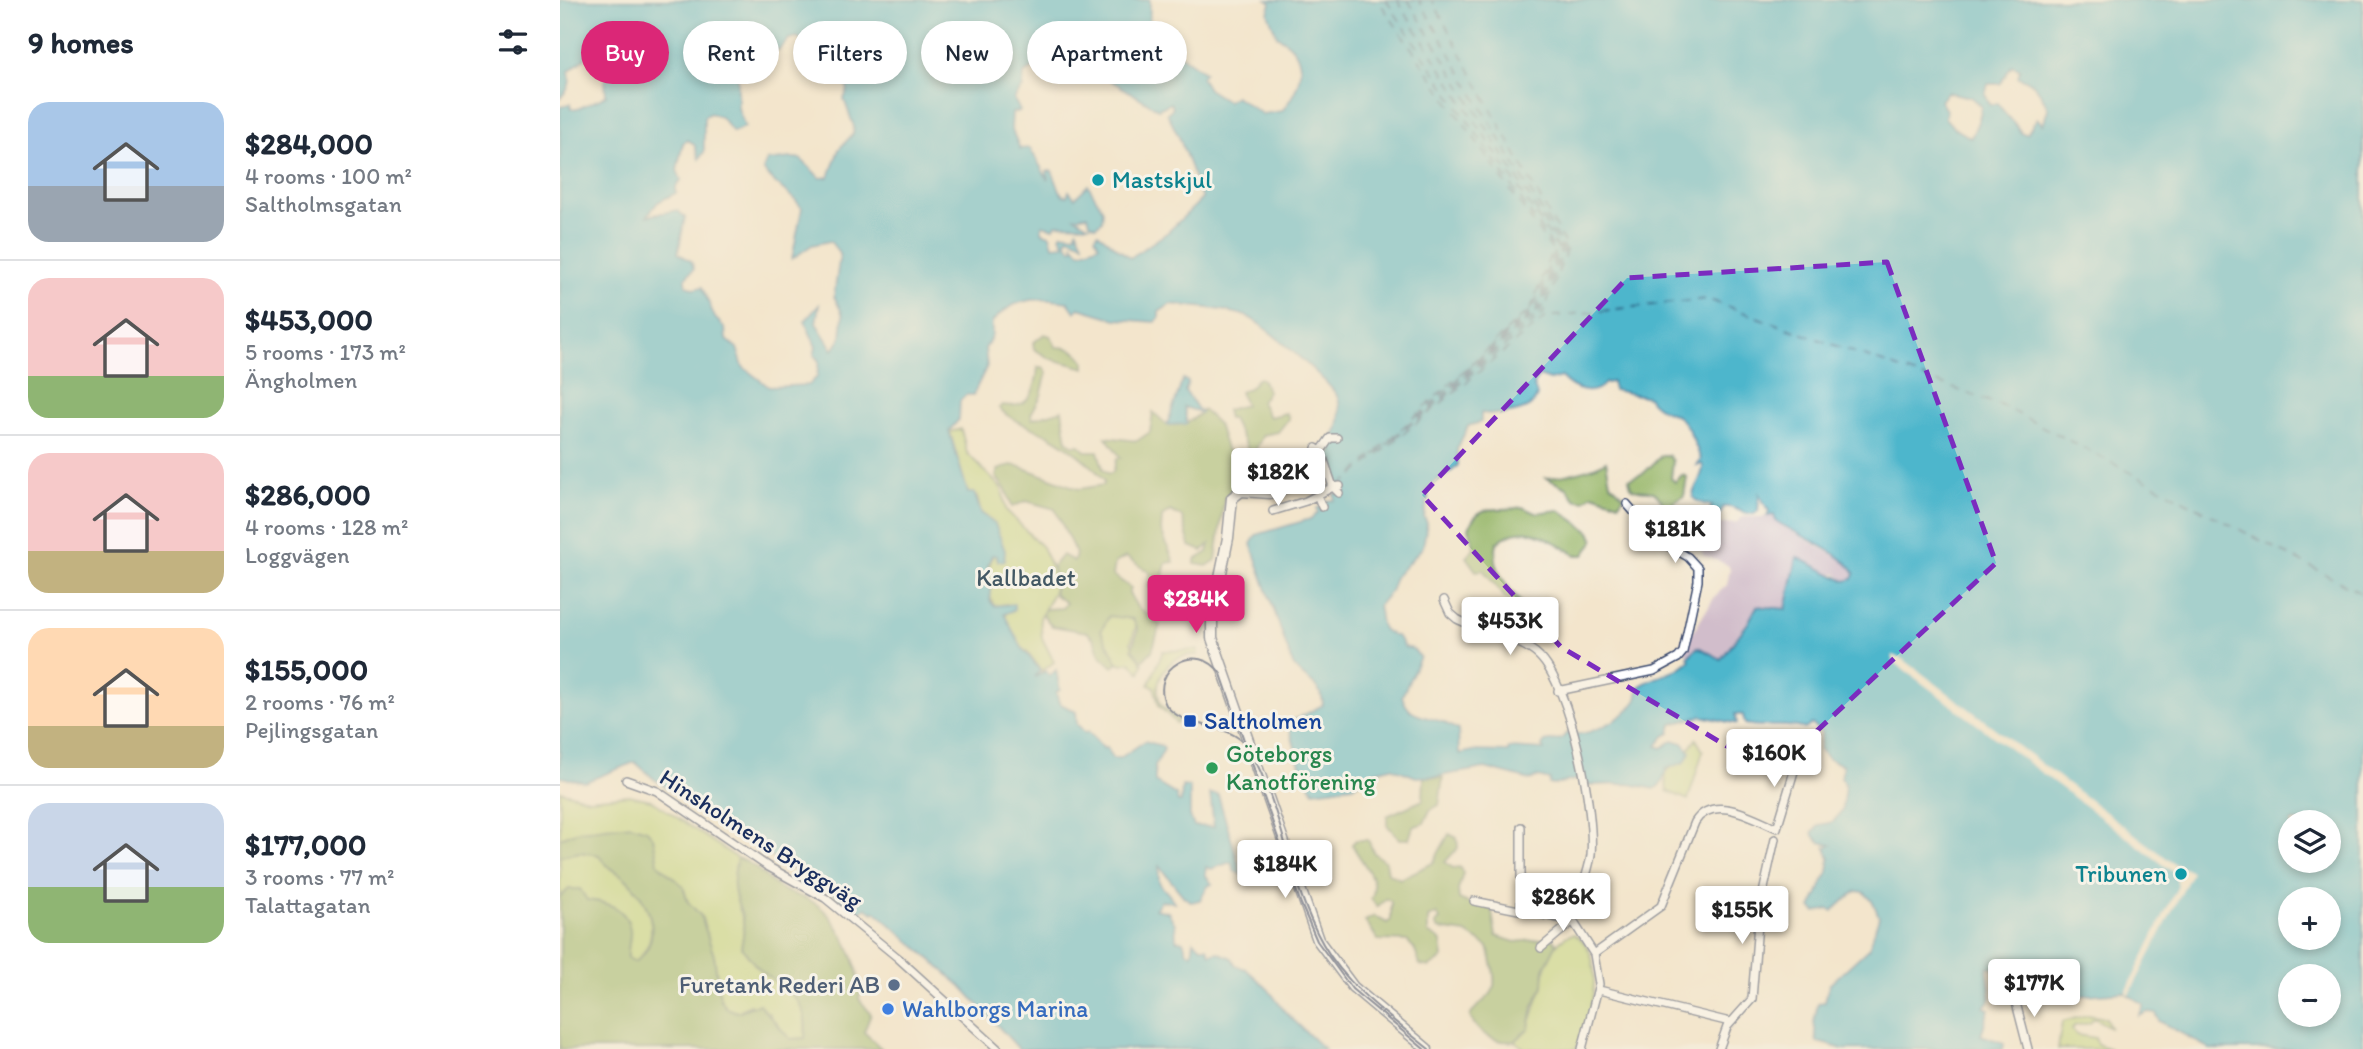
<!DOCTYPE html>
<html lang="en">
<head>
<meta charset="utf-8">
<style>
  body { margin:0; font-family:Itim,sans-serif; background:#f6f6f7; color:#1f2937; height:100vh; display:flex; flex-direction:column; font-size:26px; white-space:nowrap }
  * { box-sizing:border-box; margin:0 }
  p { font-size:23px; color:#747a83 }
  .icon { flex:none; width:38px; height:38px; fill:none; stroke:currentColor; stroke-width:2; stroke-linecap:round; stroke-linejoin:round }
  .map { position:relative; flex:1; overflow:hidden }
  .panel { display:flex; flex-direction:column; background:#fff; width:560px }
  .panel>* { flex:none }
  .hud { position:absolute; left:21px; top:21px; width:665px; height:63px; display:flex; gap:14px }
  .controls { position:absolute; left:1718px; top:810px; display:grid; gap:14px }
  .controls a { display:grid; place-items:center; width:63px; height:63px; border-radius:50%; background:#fff; box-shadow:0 4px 10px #0003; font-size:35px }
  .price { position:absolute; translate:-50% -60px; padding:0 16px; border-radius:7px; background:#fff; color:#222; font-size:23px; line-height:46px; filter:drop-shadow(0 2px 4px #0008) }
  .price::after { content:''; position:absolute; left:50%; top:42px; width:21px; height:16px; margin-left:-10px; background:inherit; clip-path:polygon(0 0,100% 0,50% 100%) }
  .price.current { background:#db2777; color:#fff }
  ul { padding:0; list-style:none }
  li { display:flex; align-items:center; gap:21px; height:175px; padding:0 28px }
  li+li { border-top:2px solid #e0e1e3 }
  li span { display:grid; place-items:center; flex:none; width:196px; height:140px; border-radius:21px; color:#555 }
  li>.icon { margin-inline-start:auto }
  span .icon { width:84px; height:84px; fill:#fffc; stroke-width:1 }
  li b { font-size:30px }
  h2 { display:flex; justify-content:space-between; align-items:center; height:84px; padding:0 28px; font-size:30px }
  .chip { padding:0 24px; border-radius:32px; background:#fff; box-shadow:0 4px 10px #0003; font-size:24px; line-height:63px }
  .chip.current { background:#db2777; color:#fff }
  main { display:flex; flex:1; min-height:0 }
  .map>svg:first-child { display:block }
  .industrial { fill:#d1bdcb }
  .green { fill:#bcd478; stroke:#6c826b; stroke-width:2 }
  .forest { fill:#95b668; stroke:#587263; stroke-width:2 }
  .water { fill:#4eb6cc; stroke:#347295; stroke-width:2; fill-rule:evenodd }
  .pier { fill:#f3e5cc }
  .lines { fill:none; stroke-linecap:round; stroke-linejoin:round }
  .ferry { stroke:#2a587f; stroke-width:2; stroke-dasharray:9 7; stroke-linecap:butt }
  .street-casing { stroke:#3b4a6e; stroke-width:10 }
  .secondary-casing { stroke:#3b4a6e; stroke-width:13 }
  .street { stroke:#fff; stroke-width:7 }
  .secondary { stroke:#fff; stroke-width:10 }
  .tram { stroke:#1b2f5e; stroke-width:2 }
  .marked { fill:none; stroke:#7b2cbf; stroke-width:5; stroke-dasharray:14 9; stroke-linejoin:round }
  .culture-dot { fill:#0f9aa8; stroke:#f7f3e8; stroke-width:2.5 }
  .transit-dot { fill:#1a4fb4; stroke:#f7f3e8; stroke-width:2.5 }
  .leisure-dot { fill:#2e9e5b; stroke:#f7f3e8; stroke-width:2.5 }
  .service-dot { fill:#5c6f8a; stroke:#f7f3e8; stroke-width:2.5 }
  .shop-dot { fill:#3f7fe0; stroke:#f7f3e8; stroke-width:2.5 }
  .labels { text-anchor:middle; stroke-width:6; stroke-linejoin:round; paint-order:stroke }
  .culture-label { font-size:24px; fill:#0d838f; stroke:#f7f3e8; text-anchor:start }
  .park-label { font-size:24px; fill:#435864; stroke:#f7f3e8 }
  .transit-label { font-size:24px; fill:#164399; stroke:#f7f3e8; text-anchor:start }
  .leisure-label { font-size:24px; fill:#27864d; stroke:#f7f3e8; text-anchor:start }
  .street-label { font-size:24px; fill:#1b2f5e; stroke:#f7f3e8 }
  .service-label { font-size:24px; fill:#4e5e75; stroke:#f7f3e8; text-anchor:end }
  .shop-label { font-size:24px; fill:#366cbe; stroke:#f7f3e8; text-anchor:start }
</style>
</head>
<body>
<main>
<section class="panel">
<h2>9 homes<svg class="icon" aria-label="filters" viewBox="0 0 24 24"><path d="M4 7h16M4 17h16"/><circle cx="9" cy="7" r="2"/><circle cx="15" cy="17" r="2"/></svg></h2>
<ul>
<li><span style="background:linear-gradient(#a9c7e8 60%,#9aa5b1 0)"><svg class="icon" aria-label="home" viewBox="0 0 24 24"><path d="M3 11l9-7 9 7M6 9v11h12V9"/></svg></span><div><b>$284,000</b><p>4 rooms · 100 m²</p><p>Saltholmsgatan</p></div></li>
<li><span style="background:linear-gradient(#f6c9c9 70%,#8fb573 0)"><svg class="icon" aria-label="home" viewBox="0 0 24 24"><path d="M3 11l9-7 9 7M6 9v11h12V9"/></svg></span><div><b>$453,000</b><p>5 rooms · 173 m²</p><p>Ängholmen</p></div></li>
<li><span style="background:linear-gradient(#f6c9c9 70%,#c2b280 0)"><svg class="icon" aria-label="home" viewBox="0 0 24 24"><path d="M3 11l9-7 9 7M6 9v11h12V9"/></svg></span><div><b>$286,000</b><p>4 rooms · 128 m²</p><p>Loggvägen</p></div></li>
<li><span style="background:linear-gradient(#ffd9b3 70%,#c2b280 0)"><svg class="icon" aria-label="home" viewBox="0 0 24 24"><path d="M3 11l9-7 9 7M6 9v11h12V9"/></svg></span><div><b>$155,000</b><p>2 rooms · 76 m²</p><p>Pejlingsgatan</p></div></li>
<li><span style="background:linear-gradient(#c9d6e8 60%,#8fb573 0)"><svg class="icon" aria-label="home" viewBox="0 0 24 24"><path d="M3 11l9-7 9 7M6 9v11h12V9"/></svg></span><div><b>$177,000</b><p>3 rooms · 77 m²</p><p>Talattagatan</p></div></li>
</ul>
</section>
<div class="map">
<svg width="1803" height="1049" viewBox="0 0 1803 1049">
  <rect width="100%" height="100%" fill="#f7f3e8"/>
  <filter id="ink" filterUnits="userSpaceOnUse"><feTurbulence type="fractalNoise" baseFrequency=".0143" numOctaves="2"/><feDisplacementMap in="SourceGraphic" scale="14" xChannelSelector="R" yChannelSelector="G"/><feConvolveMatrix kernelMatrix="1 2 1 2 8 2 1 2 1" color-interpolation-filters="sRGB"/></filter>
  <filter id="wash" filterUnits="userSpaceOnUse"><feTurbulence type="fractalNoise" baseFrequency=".00686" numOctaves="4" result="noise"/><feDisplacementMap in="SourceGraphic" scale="28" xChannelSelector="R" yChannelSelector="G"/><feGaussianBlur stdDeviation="1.57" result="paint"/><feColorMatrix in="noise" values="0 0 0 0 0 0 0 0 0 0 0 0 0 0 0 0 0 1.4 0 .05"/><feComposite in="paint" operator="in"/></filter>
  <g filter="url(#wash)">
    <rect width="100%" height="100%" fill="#f3e5cc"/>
    <path class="industrial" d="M1211 515 1224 527 1288 563 1294 571 1293 579 1285 581 1277 574 1236 570 1225 609 1199 606 1161 659 1138 647 1128 657 1121 640 1135 629 1155 596 1167 585 1170 569 1168 565 1143 555 1141 549 1150 525 1176 523 1182 517H1209Z"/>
    <path class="green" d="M401 429 407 453 442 489 446 510 482 547 493 571 494 591 480 618 482 638 494 662 482 671 467 651 436 668 446 621V604L434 606 429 595 398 585 430 565 432 555H436L438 561 445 551 431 520 421 513 417 497 408 494 390 432Z
      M549 616 566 617 577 623 571 643 583 664 580 673 571 662 562 664 554 660 541 631Z
      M633 650H638V655C610 652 590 679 601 705L620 722 616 723 599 706 594 686 589 685 603 651Z
      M1136 739 1143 751 1128 800 1107 791 1105 772 1119 762Z
      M0 791 29 799 69 795 91 800 177 858C176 866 173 877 174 886 176 913 189 913 181 947 187 954 193 963 200 969 226 992 250 997 245 1038L230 1039 214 1025 209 1013 190 1005 177 1012 166 1008 160 998 154 956 141 916 127 902 123 886 98 864 93 837C56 818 37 828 0 838Z
      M20 852 39 855C46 868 57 870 67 880 91 903 103 937 75 962L68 958 67 944 70 932 41 902 0 897V856Z
      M1013 934C1050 952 1030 1022 1016 1049H965L955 1041C986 1023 975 942 1013 934Z
      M1527 1015 1546 1018 1550 1027 1534 1018 1530 1023 1514 1026 1512 1030 1517 1035 1535 1038 1537 1044 1551 1049H1498L1502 1022Z"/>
    <path class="forest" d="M484 334 491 336 496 347C509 347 517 350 525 362V368L491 359 474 349 473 343Z
      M478 367H483L487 373 481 396 471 414 472 419 502 410 507 441 512 445H520L525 451H538L543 469 549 474 553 472 557 458H561L546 437 577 441 590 432 593 412 607 425C624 425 631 423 643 410L658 424 666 449 692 470 664 499 656 560 647 566 635 564V560L648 552 650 544 642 551 630 546 622 517 610 511 602 517 601 531 614 562 606 563 600 590 589 587 590 573 566 557 555 563 553 575 571 588 569 593 577 607 600 625 592 651 582 661 572 649 578 629 573 619 549 616 541 631 558 663 553 667 540 655 534 639 527 632 492 626 483 615 485 609 502 608 506 603 495 595 493 566 502 555 514 561 516 554 495 509 466 501 452 507 446 490 436 477 438 470 451 465 461 467 519 489 544 485V480C531 463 507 445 488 435 470 425 454 424 439 408L443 405C470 410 476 390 478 367Z
      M698 378 702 379 708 391 701 402 709 417 726 413 729 418 718 432 703 435 692 457 672 419H668L666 410 685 405 680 392 689 388Z
      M1102 455H1108L1113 461 1111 478 1115 482 1122 475 1127 477 1124 496 1113 503V512L1110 514C1105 508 1100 495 1093 492 1084 489 1078 493 1071 487L1069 479 1084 473Z
      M1046 461 1050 483 1064 496 1059 503 1033 494 1023 501 1015 499 1007 488 986 478C1000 477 1035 469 1046 461Z
      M962 507 975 513 999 510 1030 532 1034 541 1024 555H1016C990 539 963 518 937 543 929 578 956 591 972 618L965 636C954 637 949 634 945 624L955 604 945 598 923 570 916 571 906 557 914 548 909 528C919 500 939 513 962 507Z
      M864 776 883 778 879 805 870 810 864 823 853 827 849 839H840L827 825V816L863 800Z
      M71 825 87 830 93 837 98 864 123 886 128 902 141 916 154 956 160 998 166 1008 177 1012 199 1004 230 1039 245 1038C250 997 226 992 199 969 193 963 187 954 181 947 189 913 176 913 174 886 173 877 176 866 177 858 196 863 205 879 221 889 232 895 246 897 256 904 279 918 305 973 299 999L311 1014 304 1032 322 1049H0V897L9 889H20L27 900C46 902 67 907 70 930 71 938 67 948 68 958L75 962C104 939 91 903 67 880 57 870 46 868 39 855L20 852 0 856V838L18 831Z
      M889 834 897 838 898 848 885 862 893 868 900 867 903 873 898 890 899 899 911 904 931 906 936 936 955 942 991 938 997 943 984 969 983 987 973 1006 969 1028 955 1041C936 1044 918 1034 910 1017 915 1004 926 1002 932 992 938 982 931 958 928 947L906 933 878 929 875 924 880 920 877 914 868 918V933L881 941 883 958 869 967 860 965 854 948 847 941 818 940 805 921 814 916 827 923 831 920V901L826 899 817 907 811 899C822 881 799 860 792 844L796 840H808L814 853 826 862 828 873 840 879 873 863Z"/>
    <path class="water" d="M0 0H590L589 43 594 47C617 48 626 61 645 72L641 77 648 89 667 101 675 96 702 114 722 111C743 85 751 54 717 36L708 13 711 3 707 0H1803V1049H1650L1599 1021 1596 1013 1588 1012 1579 1016 1584 1005 1564 992 1515 996V993L1503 988 1427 967 1431 998 1424 1007 1429 1009 1421 1035 1444 1043 1443 1049H1284L1257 1042 1254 1022 1258 1003 1265 1002 1269 985 1309 948 1319 917 1313 902 1304 892 1296 891 1272 911 1269 909 1256 912 1251 908 1268 872 1270 858 1265 847 1271 845 1260 842 1252 834 1259 825 1273 822 1282 810 1285 785 1281 778 1283 765 1268 759 1259 749 1261 733 1252 724 1245 729C1225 722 1205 729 1185 724L1183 715 1175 714 1177 724 1142 716 1112 724 1110 733 1104 736 1097 746 1102 748 1113 740 1123 743 1130 752 1125 762 1106 769 1102 783 1095 789 1069 784 1030 785 1017 779 993 785 989 784 990 780 978 777 970 780 925 768 879 776 856 777 831 767 815 771 793 786 754 791 742 772 728 723 763 705C762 682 744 682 733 665L691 544 696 535 750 519 758 513 757 508 766 506V501L775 500 774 494 783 492 767 462 769 453 773 452 769 443C779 433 782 413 778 398 774 385 700 321 686 316 663 308 635 307 611 304L599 312V318L595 322 556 319 519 308 515 312 508 302C478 297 454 297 432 322V335L425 349 427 366 413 395H406L400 401 399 419 389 431 408 493H414L421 513 435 524 445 551 444 561H438L437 556 432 555 427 567 431 573 428 580 432 583 430 601 434 606 454 604V610L444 614 462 648 480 670 475 677 486 671 490 676 496 670 500 690 496 692 499 703 516 712 517 724 525 733 528 731 544 749 547 747 552 758H560L585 741 602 746 604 749 595 766V782L616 795 618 802H621L622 786 630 787V817L634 826 654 827 650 794 658 795 682 875 674 871 671 862 651 869 646 867 645 875 652 884 648 886 640 900 632 902 624 897 599 866C597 893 603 882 614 902L601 901 595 909 608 912 615 924 616 940 623 941 627 952 632 953 634 941 641 947H647L650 954 657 952 672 958 676 966 686 969 708 989 726 1013 764 1049H459L401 986 315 911 313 913 306 908 296 914 265 886 216 860 94 779 75 762 25 782 0 777V107L10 104 11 109H18C27 103 40 101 46 95L45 77 50 69 46 62H38L30 54 9 71C11 82 10 89 0 98ZM201 34 207 35 218 51 229 39 237 37 266 56 288 89 284 99 294 127 293 134 279 149 269 177 261 178C253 173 248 164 240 159 231 155 217 162 207 160L203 170C215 186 230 192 242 208L232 259 252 245 270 241 280 254 274 296 283 315 281 338 273 350 256 323 259 305 245 321 256 347 254 355 259 361 257 377 249 385 209 387 183 367 177 348 166 339 165 328 155 318 142 287 134 289 126 285V277L134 269 131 261 118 253 125 217 117 210 87 216 98 202 116 193V187L121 180 117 170 123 143 128 140 134 144 139 159 144 152V117L150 113 161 117 173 132 185 127 178 108V61L185 56 194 58 198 53ZM510 51 525 64 532 63 540 74 598 109 611 103 613 108 607 113 619 137 642 199 608 232 570 258 538 233 535 237 539 245 520 252 512 243 515 248H510L506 241 508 237 523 243 517 230 515 235 502 233 500 236 505 245 493 246 490 235 481 232 482 225 494 228 496 224 528 225 515 217 528 215 530 223 536 226 542 221 543 210 528 185 515 198 509 191 507 196 502 195 492 171H487L488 180 470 148 460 149 451 128 452 113 460 111 454 99 463 87 464 73 494 58 496 52ZM1452 65 1460 69 1458 77C1475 82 1481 92 1488 109L1483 125 1477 118 1467 134 1461 133C1455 121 1444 115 1438 103L1430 105 1425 94 1428 84H1440ZM1387 92 1411 97 1421 106C1422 117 1415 128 1411 138L1393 127 1385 118 1386 110 1380 101ZM979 376 990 380 1001 377C1013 390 1033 398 1045 383L1052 382 1054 390 1088 397C1095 409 1106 410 1117 416 1129 423 1135 446 1141 459L1137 465 1142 464 1143 467C1141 489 1117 499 1152 506L1149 512 1152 518 1159 517 1163 507C1175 505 1182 515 1194 514L1198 511 1199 494 1209 511 1207 516 1214 515 1216 521C1234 533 1289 556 1295 574L1293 579 1285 581 1237 557 1226 609 1197 606 1188 623 1161 659 1138 647 1128 657 1130 660C1111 677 1100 673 1080 686 1076 693 1080 695 1076 701 1065 718 1027 739 1007 733L1001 739 985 742 982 746 984 750 949 748 948 752 912 751 899 754 898 729C892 728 888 724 883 722 864 715 849 719 842 696L860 657 853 649 844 647 838 637C816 629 823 627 818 606L830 592 835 577 863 547 867 523 864 517 868 498 866 492C873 478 889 477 898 465L897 449 908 426 921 422V413C937 415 973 415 977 395L973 384ZM1731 822H1769V861H1731ZM1731 900H1769V938H1731ZM1731 976H1769V1015H1731Z
      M623 379 628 382 625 391 640 412 624 407 627 424 607 425Z"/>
    <path class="pier" d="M1333 655 1344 660 1614 864 1632 872 1569 995 1566 993 1618 886 1616 874 1333 661Z"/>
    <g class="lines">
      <path class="ferry" d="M826 0 995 250 973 308 897 379
        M848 0 1001 249 978 310 888 390
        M858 420 983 314 1007 248 872 0
        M833 438 976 309 998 249 837 0
        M834 439 980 312 1004 249 859 0
        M814 455 834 438
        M794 473 971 308 992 250 818 0
        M781 485 986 317 1147 299 1445 407 1803 594"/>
    </g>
  </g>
  <g filter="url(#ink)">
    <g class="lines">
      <defs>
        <path id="street" d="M761 451 770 438H777
          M779 493 773 487 780 486
          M757 495 762 507
          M713 511 746 501 773 487 761 451 756 448
          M884 600 890 613 897 619C920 631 962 639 979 656 1011 687 1035 811 1031 855 1028 877 1016 899 1013 921L1034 954 1039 984 1022 1049
          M998 691 1094 671 1118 658 1123 652 1138 581V568L1128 557 1098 540 1067 504
          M66 780 97 791 207 866 265 898 337 957 438 1049
          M914 901 1013 921
          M961 909V827
          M981 948 1013 921
          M1034 954 1101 906 1135 822C1153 793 1194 818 1217 828L1238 758
          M1039 990 1170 1022
          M1454 995 1468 1049
          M1159 1049 1167 1027 1192 999 1199 911 1215 839"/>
        <path id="secondary" d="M738 483 710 493 681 491 672 498 668 538 652 617V638L758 940 793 987 867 1049"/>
      </defs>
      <use href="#street" class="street-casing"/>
      <use href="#secondary" class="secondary-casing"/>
      <use href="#street" class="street"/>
      <use href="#secondary" class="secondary"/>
      <path class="tram" d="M864 1049 792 989 757 941 741 904 661 674C638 640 588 668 606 705 626 732 666 719 688 747 723 806 728 883 763 944 788 988 830 1017 869 1049"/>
    </g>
  </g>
  <path d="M0 0H1803V1049H0ZM1327 262 1436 563 1212 773 1001 647 862 495 1067 278Z" fill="#f3e5cc" fill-opacity=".55" fill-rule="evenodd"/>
  <path class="marked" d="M1327 262 1436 563 1212 773 1001 647 862 495 1067 278Z"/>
  <g class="culture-dot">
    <circle cx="538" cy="180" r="7"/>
    <circle cx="1621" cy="874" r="7"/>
  </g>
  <rect class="transit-dot" x="623" y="714" width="14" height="14" rx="3.5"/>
  <circle class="leisure-dot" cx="652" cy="768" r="7"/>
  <circle class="service-dot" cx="334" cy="985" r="7"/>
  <circle class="shop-dot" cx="328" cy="1009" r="7"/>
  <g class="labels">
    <g class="culture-label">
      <text x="552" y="188">Mastskjul</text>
      <text x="1607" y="882" text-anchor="end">Tribunen</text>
    </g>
    <g class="park-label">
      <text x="466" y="586">Kallbadet</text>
    </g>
    <g class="transit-label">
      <text x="644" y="729">Saltholmen</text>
    </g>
    <g class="leisure-label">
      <text x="666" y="762">Göteborgs<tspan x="666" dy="28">Kanotförening</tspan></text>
    </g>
    <g class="street-label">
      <text transform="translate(201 839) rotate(33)" y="8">Hinsholmens Bryggväg</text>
    </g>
    <g class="service-label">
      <text x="320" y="993">Furetank Rederi AB</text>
    </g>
    <g class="shop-label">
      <text x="342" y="1017">Wahlborgs Marina</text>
    </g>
  </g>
</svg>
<div class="controls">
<a><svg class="icon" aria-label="layers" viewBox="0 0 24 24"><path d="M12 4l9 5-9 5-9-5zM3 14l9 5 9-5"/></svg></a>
<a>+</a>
<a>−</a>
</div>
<b class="price" style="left:718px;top:508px">$182K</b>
<b class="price" style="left:1115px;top:565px">$181K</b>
<b class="price current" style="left:636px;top:635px">$284K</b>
<b class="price" style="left:950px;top:657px">$453K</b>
<b class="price" style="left:1214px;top:789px">$160K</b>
<b class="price" style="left:725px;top:900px">$184K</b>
<b class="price" style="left:1003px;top:933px">$286K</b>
<b class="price" style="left:1182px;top:946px">$155K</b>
<b class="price" style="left:1474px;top:1019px">$177K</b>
<div class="hud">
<a class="chip current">Buy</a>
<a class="chip">Rent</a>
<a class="chip">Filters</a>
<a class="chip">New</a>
<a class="chip">Apartment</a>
</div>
</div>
</main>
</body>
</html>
